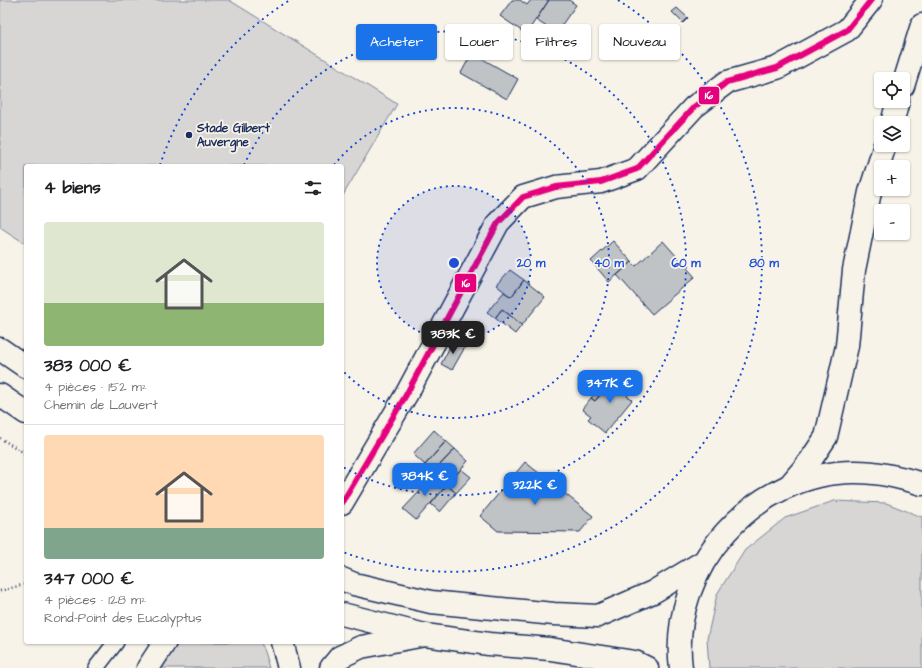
<!DOCTYPE html>
<html lang="fr">
<head>
<meta charset="utf-8">
<style>
  body { margin:0; font-family:"Architects Daughter",sans-serif; background:#f2f2f2; color:#202124; height:100vh; display:flex; flex-direction:column; font-size:15px; white-space:nowrap }
  * { box-sizing:border-box; margin:0 }
  p { font-size:13px; color:#757577 }
  .icon { flex:none; width:22px; height:22px; fill:none; stroke:currentColor; stroke-width:2; stroke-linecap:round; stroke-linejoin:round }
  .map { position:relative; flex:1; overflow:hidden }
  .sheet { position:absolute; left:24px; top:164px; width:320px; height:480px; display:flex; flex-direction:column; background:#fff; border-radius:4px; box-shadow:0 1px 3px #0004 }
  .sheet>* { flex:none }
  .top-card { position:absolute; left:356px; top:24px; width:380px; height:36px; display:flex; gap:8px }
  .fabs { position:absolute; left:874px; top:72px; display:grid; gap:8px }
  .fabs a { display:grid; place-items:center; width:36px; height:36px; border-radius:4px; background:#fff; box-shadow:0 1px 3px #0004; font-size:20px }
  .price { position:absolute; translate:-50% -34px; padding:0 9px; border-radius:8px; background:#1a73e8; color:#fff; font-size:13px; line-height:26px; filter:drop-shadow(0 1px 2px #0008) }
  .price::after { content:''; position:absolute; left:50%; top:24px; width:12px; height:9px; margin-left:-6px; background:inherit; clip-path:polygon(0 0,100% 0,50% 100%) }
  .price.selected { background:#222; color:#fff }
  ul { padding:0; list-style:none }
  li { display:grid; align-content:center; gap:8px; height:212px; padding:0 20px }
  li+li { border-top:1px solid #e0e0e0 }
  li span { display:grid; place-items:center; height:124px; border-radius:4px; color:#555 }
  li>.icon { margin-inline-start:auto }
  span .icon { width:72px; height:72px; fill:#fffc; stroke-width:1 }
  li b { font-size:17px }
  h2 { display:flex; justify-content:space-between; align-items:center; height:48px; padding:0 20px; font-size:17px }
  .chip { padding:0 14px; border-radius:4px; background:#fff; box-shadow:0 1px 3px #0004; font-size:14px; line-height:36px }
  .chip.selected { background:#1a73e8; color:#fff }
  .map>svg:first-child { display:block }
  .green { fill:#d7d6d4; stroke:#798299 }
  .building { fill:#c0c3c5; stroke:#1b2f5e }
  .lines { fill:none; stroke-linecap:round; stroke-linejoin:round }
  .lane-casing { stroke:#1b2f5e; stroke-width:18 }
  .street-casing { stroke:#1b2f5e; stroke-width:25 }
  .primary-casing { stroke:#1b2f5e; stroke-width:25 }
  .highway-casing { stroke:#1b2f5e; stroke-width:25 }
  .path { stroke:#1b2f5e; stroke-width:2.5; stroke-dasharray:1 3; stroke-linecap:butt }
  .lane { stroke:#f7f3e8; stroke-width:15 }
  .street { stroke:#f7f3e8; stroke-width:22 }
  .primary { stroke:#f7f3e8; stroke-width:22 }
  .highway { stroke:#f7f3e8; stroke-width:22 }
  .bus-1-casing { stroke:#f7f3e8; stroke-width:9 }
  .bus-1 { stroke:#e5007d; stroke-width:6 }
  .ring { fill:none; stroke:#1d4ed8; stroke-width:2; stroke-dasharray:2 4 }
  .poi-dot { fill:#1b2f5e; stroke:#f7f3e8; stroke-width:1.5 }
  .labels { text-anchor:middle; stroke-width:3.5; stroke-linejoin:round; paint-order:stroke }
  .poi-label { font-size:12px; font-weight:bold; fill:#1b2f5e; stroke:#f7f3e8; text-anchor:start }
  .centre { fill:#1d4ed8; stroke:#f7f3e8; stroke-width:2 }
  .ring-label { font-size:12px; text-anchor:middle; font-weight:bold; fill:#1d4ed8; stroke:#f7f3e8; stroke-width:3.5; stroke-linejoin:round; paint-order:stroke }
  .line-badge { stroke:#f7f3e8; stroke-width:1.5 }
  .badge-label { font-size:11px; text-anchor:middle; font-weight:bold; fill:#fff }
</style>
</head>
<body>
<div class="map">
<svg width="922" height="668" viewBox="0 0 922 668">
  <rect width="100%" height="100%" fill="#f7f3e8"/>
  <filter id="ink" filterUnits="userSpaceOnUse"><feTurbulence type="fractalNoise" baseFrequency=".025" numOctaves="2"/><feDisplacementMap in="SourceGraphic" scale="8" xChannelSelector="R" yChannelSelector="G"/><feConvolveMatrix kernelMatrix="1 2 1 2 8 2 1 2 1" color-interpolation-filters="sRGB"/></filter>
  <g filter="url(#ink)">
    <path class="green" d="M0 0H229L397 104 342 197V166H26V244L0 227Z
      M834 501 886 503 922 517V668H709L707 639 717 594 745 550 785 518Z
      M174 642H261L269 668H156Z"/>
    <path class="building" d="M512 0H520L527 5 531 0H549L526 34 500 16Z
      M549 0H569L576 5 556 33 536 20Z
      M677 8 688 18 683 23 672 12Z
      M472 53 518 79 507 99 461 73Z
      M613 241 632 262 609 282 591 261Z
      M663 241 695 277 652 314 617 275 632 262 636 266Z
      M510 270 524 280 511 297 496 285Z
      M524 280 545 297 522 325 502 309 495 318 487 312 504 292 511 297Z
      M502 309 522 325 515 334 495 318Z
      M453 341 465 347 452 370 441 364Z
      M619 373 634 387 627 396 632 400 605 433 588 419 591 416 582 409 591 398 595 401Z
      M595 393 599 396 595 401 591 398Z
      M434 430 446 441 425 465 413 454Z
      M446 441 455 449 433 472 425 465Z
      M455 449 468 461 447 485 433 472Z
      M525 462 593 516 580 532 498 531 480 516Z
      M425 465 436 474 430 480 419 471Z
      M461 469 471 477 456 493 447 485Z
      M436 474 447 485 416 520 403 509Z
      M447 485 456 493 440 512 431 504Z"/>
    <g class="lines">
      <defs>
        <path id="lane" d="M96 668 116 642"/>
        <path id="street" d="M342 503 406 395 498 223 523 197 556 187 601 182 637 169 694 107 727 82 777 68 847 30 871 0
          M282 642 289 668
          M148 668 165 642
          M331 668 340 657 361 647 425 635"/>
        <path id="primary" d="M0 349 26 367
          M0 395 26 413
          M342 579 354 584 431 602 554 614 598 616 653 592 703 562
          M342 614 425 635 489 644 550 649 635 662 647 668
          M681 668C668 568 755 471 856 472 880 472 900 477 922 484"/>
        <path id="highway" d="M903 86 922 25
          M892 123 898 101
          M789 486 810 461 826 437 847 346 854 270 870 192 885 145"/>
      </defs>
      <use href="#lane" class="lane-casing"/>
      <use href="#street" class="street-casing"/>
      <use href="#primary" class="primary-casing"/>
      <use href="#highway" class="highway-casing"/>
      <path class="path" d="M0 438 26 454
        M0 591 26 584"/>
      <use href="#lane" class="lane"/>
      <use href="#street" class="street"/>
      <use href="#primary" class="primary"/>
      <use href="#highway" class="highway"/>
      <defs>
        <path id="bus-1" d="M342 503 406 395 498 223 523 197 556 187 601 182 637 169 694 107 727 82 777 68 847 30 871 0"/>
      </defs>
      <use href="#bus-1" class="bus-1-casing"/>
      <use href="#bus-1" class="bus-1"/>
    </g>
  </g>
  <circle cx="454" cy="263" r="77" fill="#1d4ed8" fill-opacity=".12"/>
  <g class="ring">
    <circle cx="454" cy="263" r="77"/>
    <path d="M334 165A155 155 0 1 1 343 371"/>
    <path d="M244 165A232 232 0 1 1 343 467"/>
    <path d="M160 165A310 310 0 0 1 290 0M618 0A310 310 0 0 1 343 552"/>
  </g>
  <circle class="poi-dot" cx="189" cy="135" r="4"/>
  <g class="labels">
    <g class="poi-label">
      <text x="197" y="132">Stade Gilbert<tspan x="197" dy="14">Auvergne</tspan></text>
    </g>
  </g>
  <circle cx="454" cy="263" r="6" class="centre"/>
  <g class="ring-label">
    <text x="531" y="267">20 m</text>
    <text x="609" y="267">40 m</text>
    <text x="686" y="267">60 m</text>
    <text x="764" y="267">80 m</text>
  </g>
  <g class="line-badge">
    <rect x="698" y="86" width="22" height="19" rx="4" fill="#e5007d"/>
    <rect x="454" y="273" width="23" height="20" rx="4" fill="#e5007d"/>
  </g>
  <g class="badge-label">
    <text x="709" y="99">16</text>
    <text x="466" y="287">16</text>
  </g>
</svg>
<div class="fabs">
<a><svg class="icon" aria-label="locate" viewBox="0 0 24 24"><circle cx="12" cy="12" r="6"/><path d="M12 2v4M12 18v4M2 12h4M18 12h4"/></svg></a>
<a><svg class="icon" aria-label="layers" viewBox="0 0 24 24"><path d="M12 4l9 5-9 5-9-5zM3 14l9 5 9-5"/></svg></a>
<a>+</a>
<a>−</a>
</div>
<b class="price selected" style="left:453px;top:355px">383K €</b>
<b class="price" style="left:610px;top:404px">347K €</b>
<b class="price" style="left:425px;top:497px">384K €</b>
<b class="price" style="left:535px;top:506px">322K €</b>
<div class="top-card">
<a class="chip selected">Acheter</a>
<a class="chip">Louer</a>
<a class="chip">Filtres</a>
<a class="chip">Nouveau</a>
</div>
<section class="sheet">
<h2>4 biens<svg class="icon" aria-label="filters" viewBox="0 0 24 24"><path d="M4 7h16M4 17h16"/><circle cx="9" cy="7" r="2"/><circle cx="15" cy="17" r="2"/></svg></h2>
<ul>
<li><span style="background:linear-gradient(#dfe7d0 65%,#8fb573 0)"><svg class="icon" aria-label="home" viewBox="0 0 24 24"><path d="M3 11l9-7 9 7M6 9v11h12V9"/></svg></span><div><b>383 000 €</b><p>4 pièces · 152 m²</p><p>Chemin de Lauvert</p></div></li>
<li><span style="background:linear-gradient(#ffd9b3 75%,#7fa58c 0)"><svg class="icon" aria-label="home" viewBox="0 0 24 24"><path d="M3 11l9-7 9 7M6 9v11h12V9"/></svg></span><div><b>347 000 €</b><p>4 pièces · 128 m²</p><p>Rond-Point des Eucalyptus</p></div></li>
</ul>
</section>
</div>
</body>
</html>
